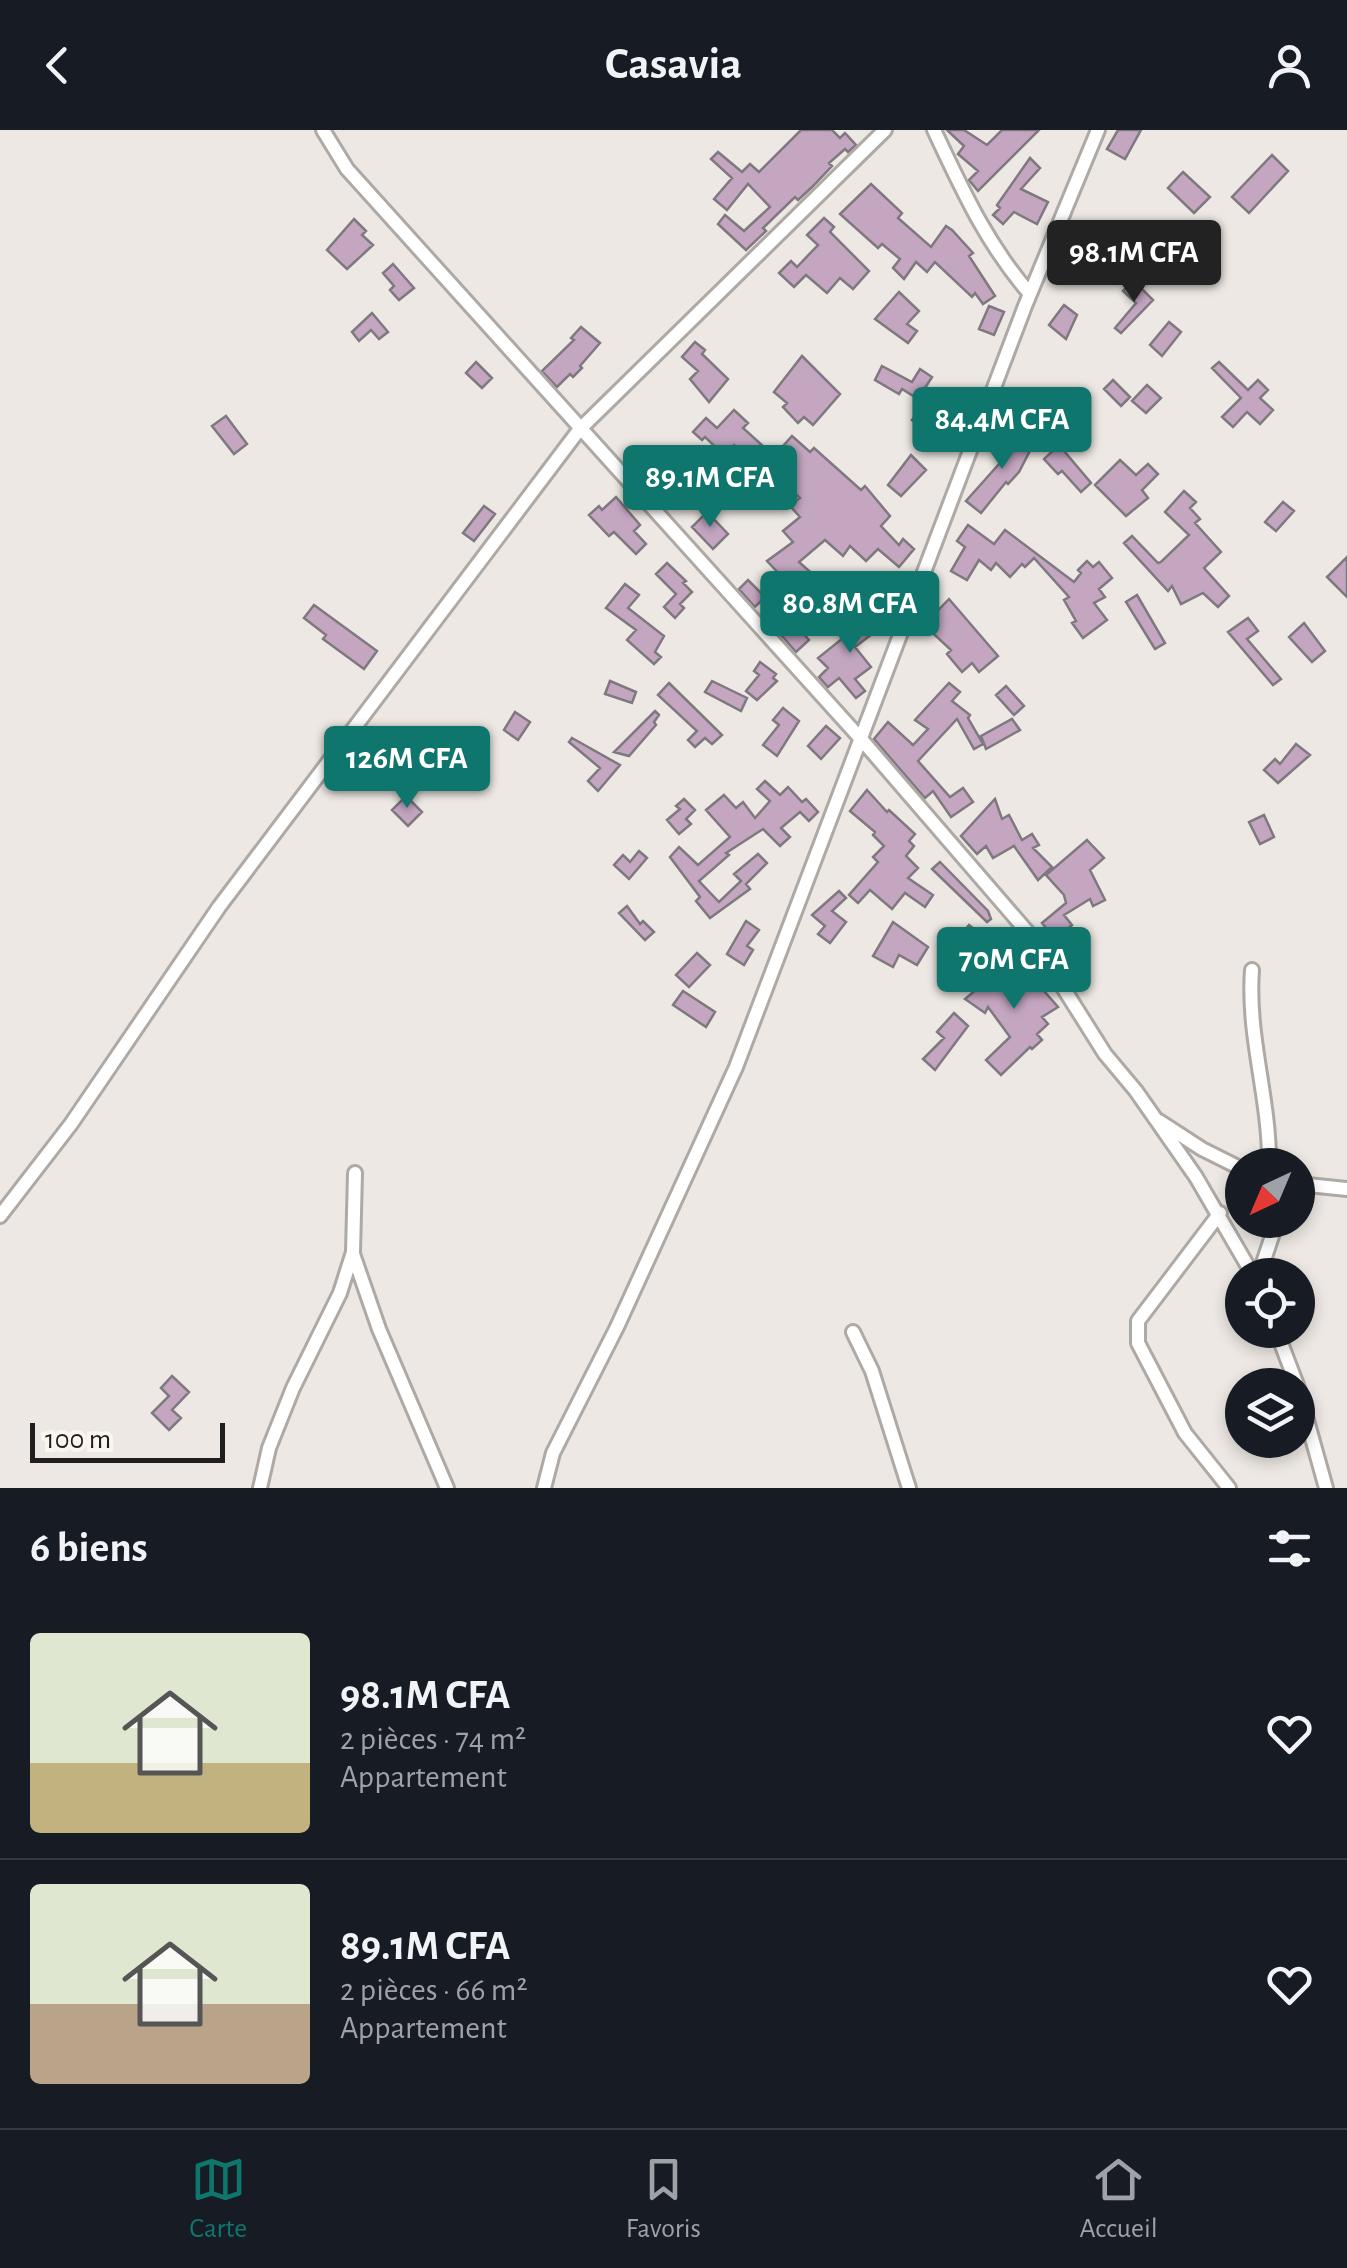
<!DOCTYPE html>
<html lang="fr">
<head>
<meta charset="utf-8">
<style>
  body { margin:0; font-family:"Alegreya Sans",sans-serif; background:#242831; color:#f1f3f6; height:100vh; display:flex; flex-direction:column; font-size:38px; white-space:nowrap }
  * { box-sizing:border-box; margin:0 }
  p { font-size:32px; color:#9ea1a6 }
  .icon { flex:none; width:55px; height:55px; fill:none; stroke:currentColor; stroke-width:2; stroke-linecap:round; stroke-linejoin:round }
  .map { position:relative; height:1358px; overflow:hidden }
  .panel { display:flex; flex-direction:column; background:#171b24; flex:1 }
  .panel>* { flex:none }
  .needle { width:65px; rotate:224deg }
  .fabs { position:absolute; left:1225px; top:1018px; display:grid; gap:20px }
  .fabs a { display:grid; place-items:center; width:90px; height:90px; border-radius:50%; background:#171b24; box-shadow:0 5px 15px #0003; font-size:50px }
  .scale { position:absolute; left:30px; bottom:25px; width:195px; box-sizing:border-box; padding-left:10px; border:5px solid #211f1d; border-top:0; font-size:28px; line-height:35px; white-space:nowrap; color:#211f1d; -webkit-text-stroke:8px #fbf5f0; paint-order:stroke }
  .price { position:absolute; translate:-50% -85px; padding:0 22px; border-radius:10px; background:#0f766e; color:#fff; font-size:32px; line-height:65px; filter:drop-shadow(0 2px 5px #0008) }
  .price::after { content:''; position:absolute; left:50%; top:60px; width:30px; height:22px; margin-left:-15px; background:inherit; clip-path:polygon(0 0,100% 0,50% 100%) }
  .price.current { background:#222; color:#fff }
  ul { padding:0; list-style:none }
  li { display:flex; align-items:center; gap:30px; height:250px; padding:0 30px }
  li+li { border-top:2px solid #363941 }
  li span { display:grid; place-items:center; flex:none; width:280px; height:200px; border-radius:10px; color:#555 }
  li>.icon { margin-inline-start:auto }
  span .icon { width:120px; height:120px; fill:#fffc; stroke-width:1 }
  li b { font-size:42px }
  h2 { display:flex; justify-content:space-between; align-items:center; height:120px; padding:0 30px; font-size:42px }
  header { display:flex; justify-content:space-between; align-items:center; height:130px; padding:0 30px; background:#171b24; font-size:45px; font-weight:700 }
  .tabs { display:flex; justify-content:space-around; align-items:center; height:140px; border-top:2px solid #363941; background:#171b24; font-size:28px; color:#9ea1a6 }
  .tabs a { display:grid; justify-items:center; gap:5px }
  .tabs .current { color:#0f766e }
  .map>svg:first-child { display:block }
  .building { fill:#c4a6c1; stroke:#7e797e; stroke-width:2.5 }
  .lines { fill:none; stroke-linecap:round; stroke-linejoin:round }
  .minor-casing { stroke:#aea9a4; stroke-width:18 }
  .minor { stroke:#fff; stroke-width:12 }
</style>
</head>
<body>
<header><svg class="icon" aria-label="back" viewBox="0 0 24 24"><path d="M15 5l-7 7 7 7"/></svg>Casavia<svg class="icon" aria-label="person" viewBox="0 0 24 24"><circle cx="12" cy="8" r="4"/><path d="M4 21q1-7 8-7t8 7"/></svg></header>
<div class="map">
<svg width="1347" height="1358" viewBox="0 0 1347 1358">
  <rect width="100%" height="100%" fill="#ede8e3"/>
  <path class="building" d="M801 0H832L840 8 845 3 856 15 848 22 845 19 829 33 832 36 812 57 798 70 795 67 763 98 766 101 746 120 718 94 725 85 744 101 770 77 748 54 727 80 714 69 732 48 711 29 718 22 742 42 750 34 759 42Z
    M947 0H964L987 15 1002 0H1039L978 61 969 50 978 41 958 24 964 16Z
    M1118 0H1141L1125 29 1107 19Z
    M1272 25 1288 41 1249 83 1232 67Z
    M1030 28 1040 38 1021 59 1048 72 1037 94 1014 82 1003 94 993 85 1000 78 997 75Z
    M1183 42 1210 67 1194 83 1168 58Z
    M871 54 902 83 898 88 931 117 946 96 952 100 973 123 969 126 995 166 983 174 975 163 972 167 935 132 927 142 916 132 904 149 893 138 900 129 882 114 878 118 840 84Z
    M824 88 834 97 830 102 869 141 853 159 840 148 827 163 806 145 794 157 779 143 791 131 797 137 818 115 807 105Z
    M354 89 366 101 362 105 373 115 347 139 327 120Z
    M393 134 414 158 399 170 390 160 394 156 383 143Z
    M1133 150 1153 170 1121 203 1115 198 1136 173 1123 161Z
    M899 162 919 181 907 194 917 201 908 213 875 189Z
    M1064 175 1077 185 1066 209 1049 195Z
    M989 176 1004 182 994 205 979 199Z
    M372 183 388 202 379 209 371 200 359 211 352 202Z
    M1169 192 1181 202 1162 226 1150 215Z
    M581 197 600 213 580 236 582 238 573 247 570 244 557 257 542 241 574 210 571 208Z
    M695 212 705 220 702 224 728 249 709 272 690 249 698 241 682 227Z
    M802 226 840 264 813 295 804 287 798 293 783 277 787 273 774 262Z
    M476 232 492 248 482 258 466 243Z
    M1219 232 1248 260 1258 250 1268 260 1260 268 1273 280 1260 294 1247 282 1233 297 1222 287 1241 268 1212 238Z
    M882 236 912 252 920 239 932 247 918 269 902 259 899 264 875 250Z
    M1113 250 1130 267 1121 276 1104 259Z
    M1147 255 1161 268 1146 283 1132 271Z
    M1029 274 1062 290 1055 304 1024 283Z
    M921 277 952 298 945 309 912 290Z
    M734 280 748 293 743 298 774 326 792 306 810 322 814 318 861 360 865 356 890 386 881 396 899 415 903 409 914 419 899 437 878 419 866 431 850 416 843 426 825 410 799 432 836 465 852 447 863 457 832 490 804 471 792 488 767 466 783 448 767 431 793 412 783 401 800 387 790 376 800 368 774 343 770 347 734 315 724 325 705 307 702 310 693 302 706 288 717 298Z
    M226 286 247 314 234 324 212 296Z
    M1013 302 1034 313 1019 342 1008 354 1006 352 981 383 966 371 1007 325 1002 323Z
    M1059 315 1091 353 1081 362 1062 341 1058 344 1044 329Z
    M911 325 926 340 901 366 888 355Z
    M1120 330 1136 345 1148 334 1158 344 1142 360 1148 368 1126 386 1095 355Z
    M1184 361 1196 372 1190 378 1200 389 1195 393 1221 422 1204 438 1229 466 1218 477 1203 463 1181 474 1172 456 1168 461 1124 413 1132 406 1158 433 1161 432 1189 405 1165 382Z
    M616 367 640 395 634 401 646 414 636 424 614 402 609 406 589 385 599 376 602 380Z
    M1283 372 1294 381 1276 401 1265 392Z
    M484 376 495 384 474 411 463 403Z
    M707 382 728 404 713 419 692 397Z
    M968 395 994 414 1005 400 1074 452 1081 443 1078 440 1087 431 1093 437 1099 432 1112 448 1099 459 1105 467 1094 473 1107 490 1083 508 1072 493 1076 491 1064 470 1069 467 1034 428 1025 437 1022 434 1010 447 996 433 991 440 979 430 967 450 951 441 965 417 957 411Z
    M1347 427V467L1327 447Z
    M667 433 686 451 683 453 692 462 680 474 684 478 675 488 664 477 676 464 656 444Z
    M748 450 765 467 755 477 739 459Z
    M625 454 639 465 628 478 664 506 655 522 661 527 654 534 627 510 636 500 606 478Z
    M1137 465 1165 513 1155 519 1126 472Z
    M949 469 998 526 979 542 972 533 962 542 947 524 951 520 924 495Z
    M314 475 377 521 364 539 323 509 326 505 304 488Z
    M878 480 888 492 855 517 871 537 855 549 865 561 856 568 839 548 828 557 819 547 828 538 818 528Z
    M789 488 809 510 796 522 776 499Z
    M1248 488 1258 501 1247 509 1281 549 1273 555 1228 502Z
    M1304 493 1325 521 1312 532 1289 507Z
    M760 532 776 544 773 548 777 551 757 570 746 561 759 545 754 541Z
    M610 551 636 562 632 573 605 564Z
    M712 551 747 568 741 581 705 562Z
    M669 553 722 605 712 614 705 608 695 617 688 610 697 601 658 565Z
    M949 553 960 562 952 571 970 585 968 588 983 614 974 619 957 589 918 631 950 667 963 658 973 672 951 687 933 661 925 668 874 609 888 592 913 615 928 599 915 590Z
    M1006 556 1024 576 1014 585 996 565Z
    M783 578 799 591 777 626 763 615 779 595 773 590Z
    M655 581 659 585 654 592 656 595 629 626 614 622Z
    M515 582 530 592 518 610 504 600Z
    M1012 589 1020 600 986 619 981 606Z
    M826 596 840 608 821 629 808 616Z
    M572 608 620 635 598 661 588 651 600 638 569 612Z
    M1296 614 1310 625 1278 653 1264 640 1275 629 1280 634Z
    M765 651 780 665 788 657 802 672 806 669 818 682 809 691 800 682 781 698 790 707 780 716 763 699 726 723 729 725 699 751 719 772 741 751 734 744 758 724 767 733 746 754 750 759 710 788 696 771 700 767 670 727 679 717 698 735 730 707 706 680 724 665 736 678 743 672 755 688 770 671 757 659Z
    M867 660 887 682 889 680 915 704 909 711 914 716 906 726 918 738 908 748 933 765 925 777 905 763 892 779 870 760 858 773 849 765 878 732 873 727 884 716 873 705 875 702 850 681Z
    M406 666 422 682 408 696 392 680Z
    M684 669 695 680 686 689 691 694 679 704 667 690 680 679 676 676Z
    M995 669 1002 689 1009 685 1022 710 1032 704 1039 715 1033 718 1052 737 1038 750 1014 716 993 728 986 716 977 724 961 706Z
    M1264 685 1274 707 1260 714 1249 692Z
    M1087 710 1104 728 1090 740 1105 770 1093 776 1090 769 1064 785 1072 795 1055 809 1042 793 1066 773 1064 765 1046 745Z
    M639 721 647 728 629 749 614 735 623 725 630 732Z
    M940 732 988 781 991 789 987 792 932 739Z
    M839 761 846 768 832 781 846 792 830 813 818 804 825 796 812 785Z
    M627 776 640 794 643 791 654 802 645 810 619 783Z
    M746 791 759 800 747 816 753 820 744 835 727 824Z
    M893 792 928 817 917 835 899 825 893 837 873 826Z
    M969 795 998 819 990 830 961 805Z
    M697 823 710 835 689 857 676 845Z
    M1012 830 1033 856 1037 853 1058 877 1042 887 1048 894 1037 904 1042 910 1032 919 1030 917 1001 945 986 930 1010 907 988 877 985 883 965 869Z
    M683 861 715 882 706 897 673 875Z
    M954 883 968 896 935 940 923 929 944 908 937 902Z
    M172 1246 189 1262 172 1280 181 1288 169 1300 152 1283 169 1266 161 1258Z"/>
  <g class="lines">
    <defs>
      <path id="minor" d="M323 0 347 39 861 609 1030 805 1105 924 1136 961 1196 1047 1253 1145
        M934 0C963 61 986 113 1030 164
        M1252 840C1247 907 1270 969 1269 1035
        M1159 991 1202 1019 1242 1039
        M1298 1054 1347 1059
        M1220 1083 1138 1191V1213L1185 1303 1229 1358
        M0 1086 71 994 219 777 579 300 885 0
        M353 1124 379 1199 447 1358
        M1259 1145 1273 1103 1272 1090
        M1276 1200 1297 1255
        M853 1202 872 1241 909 1358
        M1298 1258 1326 1358
        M260 1358 269 1318 293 1258 340 1163 353 1122 355 1043
        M544 1358 553 1323 617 1197 736 937 1025 176 1098 0"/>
    </defs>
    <use href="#minor" class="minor-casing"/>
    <use href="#minor" class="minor"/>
  </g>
</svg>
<div class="fabs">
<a><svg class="needle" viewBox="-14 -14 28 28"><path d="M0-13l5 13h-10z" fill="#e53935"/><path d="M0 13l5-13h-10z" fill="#9ea1a6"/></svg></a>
<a><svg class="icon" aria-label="locate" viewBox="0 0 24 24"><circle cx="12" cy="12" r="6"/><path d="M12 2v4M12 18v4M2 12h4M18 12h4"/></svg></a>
<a><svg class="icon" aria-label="layers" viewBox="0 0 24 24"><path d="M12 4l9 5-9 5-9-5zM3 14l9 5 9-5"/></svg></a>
</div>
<div class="scale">100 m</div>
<b class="price current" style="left:1134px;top:175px">98.1M CFA</b>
<b class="price" style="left:1002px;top:342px">84.4M CFA</b>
<b class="price" style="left:710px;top:400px">89.1M CFA</b>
<b class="price" style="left:850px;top:526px">80.8M CFA</b>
<b class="price" style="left:407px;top:681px">126M CFA</b>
<b class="price" style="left:1014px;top:882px">70M CFA</b>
</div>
<section class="panel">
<h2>6 biens<svg class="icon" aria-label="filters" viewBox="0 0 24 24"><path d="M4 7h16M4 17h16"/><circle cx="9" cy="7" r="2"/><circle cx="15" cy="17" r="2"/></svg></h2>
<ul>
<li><span style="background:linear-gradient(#dfe7d0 65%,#c2b280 0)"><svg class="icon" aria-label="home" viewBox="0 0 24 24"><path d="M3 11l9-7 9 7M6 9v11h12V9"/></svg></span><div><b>98.1M CFA</b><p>2 pièces · 74 m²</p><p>Appartement</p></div><svg class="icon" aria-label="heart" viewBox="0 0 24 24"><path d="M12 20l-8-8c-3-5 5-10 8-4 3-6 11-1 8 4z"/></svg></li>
<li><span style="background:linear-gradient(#dfe7d0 60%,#b9a48a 0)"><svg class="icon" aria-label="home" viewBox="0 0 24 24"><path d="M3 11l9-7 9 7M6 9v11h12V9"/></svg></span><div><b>89.1M CFA</b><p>2 pièces · 66 m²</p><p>Appartement</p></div><svg class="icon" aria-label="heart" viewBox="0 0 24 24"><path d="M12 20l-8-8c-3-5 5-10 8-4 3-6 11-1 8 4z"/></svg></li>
</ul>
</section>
<nav class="tabs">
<a class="current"><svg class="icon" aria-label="map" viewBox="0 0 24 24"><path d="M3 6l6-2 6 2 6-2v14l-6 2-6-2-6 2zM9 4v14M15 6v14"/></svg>Carte</a>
<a><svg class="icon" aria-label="saved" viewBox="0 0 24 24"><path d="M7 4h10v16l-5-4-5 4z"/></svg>Favoris</a>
<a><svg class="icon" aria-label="home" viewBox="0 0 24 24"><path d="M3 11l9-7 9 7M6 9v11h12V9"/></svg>Accueil</a>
</nav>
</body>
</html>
